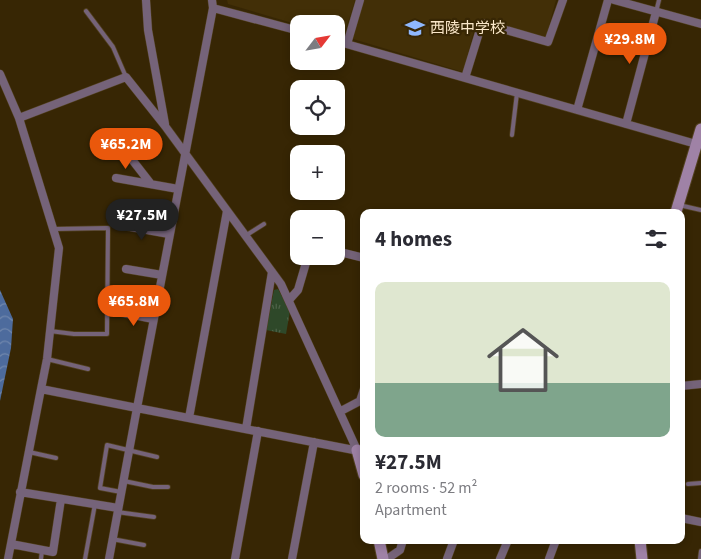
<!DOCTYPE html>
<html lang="en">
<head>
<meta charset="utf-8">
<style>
  body { margin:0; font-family:"Source Sans 3","Noto Sans JP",sans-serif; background:#f7f7f7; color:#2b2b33; height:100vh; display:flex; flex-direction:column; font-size:19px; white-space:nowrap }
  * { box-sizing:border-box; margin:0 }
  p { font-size:16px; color:#7c7c81 }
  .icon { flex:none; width:28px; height:28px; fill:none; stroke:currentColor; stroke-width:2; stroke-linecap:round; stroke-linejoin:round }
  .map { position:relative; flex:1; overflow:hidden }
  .side { position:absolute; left:360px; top:209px; width:325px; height:335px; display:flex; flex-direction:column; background:#fff; border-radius:10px; box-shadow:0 2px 8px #0003 }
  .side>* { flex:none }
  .needle { width:32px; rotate:59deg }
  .tools { position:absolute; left:290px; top:15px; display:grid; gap:10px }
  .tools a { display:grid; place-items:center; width:55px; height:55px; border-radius:10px; background:#fff; box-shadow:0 2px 8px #0003; font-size:25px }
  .price { position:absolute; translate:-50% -42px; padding:0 11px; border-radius:18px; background:#ea580c; color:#fff; font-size:16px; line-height:32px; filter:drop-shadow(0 1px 2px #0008) }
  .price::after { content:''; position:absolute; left:50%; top:30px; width:15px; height:11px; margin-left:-8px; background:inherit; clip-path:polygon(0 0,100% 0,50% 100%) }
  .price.selected { background:#222; color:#fff }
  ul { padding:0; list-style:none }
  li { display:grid; align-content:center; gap:10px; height:265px; padding:0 15px }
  li span { display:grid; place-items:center; height:155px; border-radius:10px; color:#555 }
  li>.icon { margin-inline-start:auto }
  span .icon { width:90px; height:90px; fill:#fffc; stroke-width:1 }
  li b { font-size:21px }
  h2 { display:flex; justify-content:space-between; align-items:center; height:60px; padding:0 15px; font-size:21px }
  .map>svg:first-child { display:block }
  .built { fill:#422f07 }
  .park { fill:url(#park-tufts) }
  .water { fill:url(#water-waves) }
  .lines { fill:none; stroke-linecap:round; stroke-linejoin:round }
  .lane-casing { stroke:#524120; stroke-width:5.5 }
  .street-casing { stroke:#524120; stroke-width:9 }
  .secondary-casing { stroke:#524120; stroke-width:13 }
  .lane { stroke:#756379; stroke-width:4 }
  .street { stroke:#756379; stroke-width:8 }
  .secondary { stroke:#9f82a6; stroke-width:11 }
  .labels { text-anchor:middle; stroke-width:4.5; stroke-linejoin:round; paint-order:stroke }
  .poi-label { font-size:15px; fill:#fae7c9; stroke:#372604; text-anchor:start }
</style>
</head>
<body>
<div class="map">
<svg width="701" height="559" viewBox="0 0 701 559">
  <defs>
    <pattern id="park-tufts" width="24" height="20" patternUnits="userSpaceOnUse" patternTransform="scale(1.25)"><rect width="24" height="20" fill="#2e4829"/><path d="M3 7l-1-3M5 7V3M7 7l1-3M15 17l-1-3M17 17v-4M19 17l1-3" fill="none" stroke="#4d6247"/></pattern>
    <pattern id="water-waves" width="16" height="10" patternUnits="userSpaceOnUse" patternTransform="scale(1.25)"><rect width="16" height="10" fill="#4d6b9d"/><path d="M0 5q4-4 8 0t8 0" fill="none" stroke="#7087ad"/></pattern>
  </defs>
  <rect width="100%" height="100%" fill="#372604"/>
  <path class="built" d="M227 0H355L343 39 336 37V24L299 25 228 4Z
    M364 0H556L546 37 477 19 463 72 353 39Z"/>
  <path class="park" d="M278 289 290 311 286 334 266 330 274 290Z"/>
  <path class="water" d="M0 290 13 319 11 348 0 401Z"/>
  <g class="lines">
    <defs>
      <path id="lane" d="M86 11 113 47 126 77
        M656 12 659 0
        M512 135 517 93
        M679 205 701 210
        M245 236 264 224
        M50 331 74 334H107L108 228 55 229
        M47 359 88 369
        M29 452 56 458
        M124 481 153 487H168
        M688 484 701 483
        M121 492 100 488 107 445 157 457
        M117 512 154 517
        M112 539 144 545
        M41 559 42 550
        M85 559 95 504
        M700 559 701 551"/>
      <path id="street" d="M146 0 148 30 165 124
        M614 0 701 24
        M213 8 299 31
        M336 41 696 144
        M347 44 360 0
        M0 74 19 118 59 248 47 359 41 389 137 408 213 8 212 0
        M465 78 482 23 548 42 563 0
        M577 110 608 0
        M19 118 126 77 165 126 281 284 357 450
        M626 124 656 12
        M119 143 151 184
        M116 178 178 189
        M119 225 169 234
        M336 251 364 258
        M126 269 162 275
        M289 300 298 290 308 256
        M119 312 153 319
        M681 386 701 384
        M341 411 360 401 364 389
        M189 418 227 211
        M246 429 272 272
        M20 492 118 508
        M681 518 701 522
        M11 544 53 552 61 499
        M8 559 41 389
        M109 559 137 408 364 452
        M235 559 258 431
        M292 559 314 442
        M387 559 400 550 403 540
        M447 559 454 540
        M500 559 508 540
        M549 559 556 540"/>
      <path id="secondary" d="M676 212 701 129
        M357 450 364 475
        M379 540 383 559
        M640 540 642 559"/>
    </defs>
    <use href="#lane" class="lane-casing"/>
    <use href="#street" class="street-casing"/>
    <use href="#secondary" class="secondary-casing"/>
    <use href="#lane" class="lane"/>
    <use href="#street" class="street"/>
    <use href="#secondary" class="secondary"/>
  </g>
  <defs>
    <symbol id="school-bare" viewBox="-9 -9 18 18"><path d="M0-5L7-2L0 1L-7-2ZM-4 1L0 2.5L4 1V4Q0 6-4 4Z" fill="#8fb8fd" stroke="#372604" stroke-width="2.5" paint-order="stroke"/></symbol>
  </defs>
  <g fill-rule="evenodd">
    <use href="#school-bare" x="401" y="14" width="28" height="28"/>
  </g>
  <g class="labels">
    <g class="poi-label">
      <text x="430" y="33">西陵中学校</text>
    </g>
  </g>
</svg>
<div class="tools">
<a><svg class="needle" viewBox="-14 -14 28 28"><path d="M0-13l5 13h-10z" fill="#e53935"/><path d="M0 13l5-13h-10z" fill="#7c7c81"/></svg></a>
<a><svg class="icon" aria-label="locate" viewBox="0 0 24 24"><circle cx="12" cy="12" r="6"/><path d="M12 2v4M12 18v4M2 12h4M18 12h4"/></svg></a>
<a>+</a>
<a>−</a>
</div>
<b class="price" style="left:630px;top:65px">¥29.8M</b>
<b class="price" style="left:126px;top:170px">¥65.2M</b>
<b class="price selected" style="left:142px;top:241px">¥27.5M</b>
<b class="price" style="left:134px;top:327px">¥65.8M</b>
<section class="side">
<h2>4 homes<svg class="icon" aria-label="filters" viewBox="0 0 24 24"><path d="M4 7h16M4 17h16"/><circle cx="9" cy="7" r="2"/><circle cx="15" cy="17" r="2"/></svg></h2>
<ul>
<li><span style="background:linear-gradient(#dfe7d0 65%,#7fa58c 0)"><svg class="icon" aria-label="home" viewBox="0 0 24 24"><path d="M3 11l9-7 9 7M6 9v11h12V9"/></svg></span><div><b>¥27.5M</b><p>2 rooms · 52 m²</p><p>Apartment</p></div></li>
</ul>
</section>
</div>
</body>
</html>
